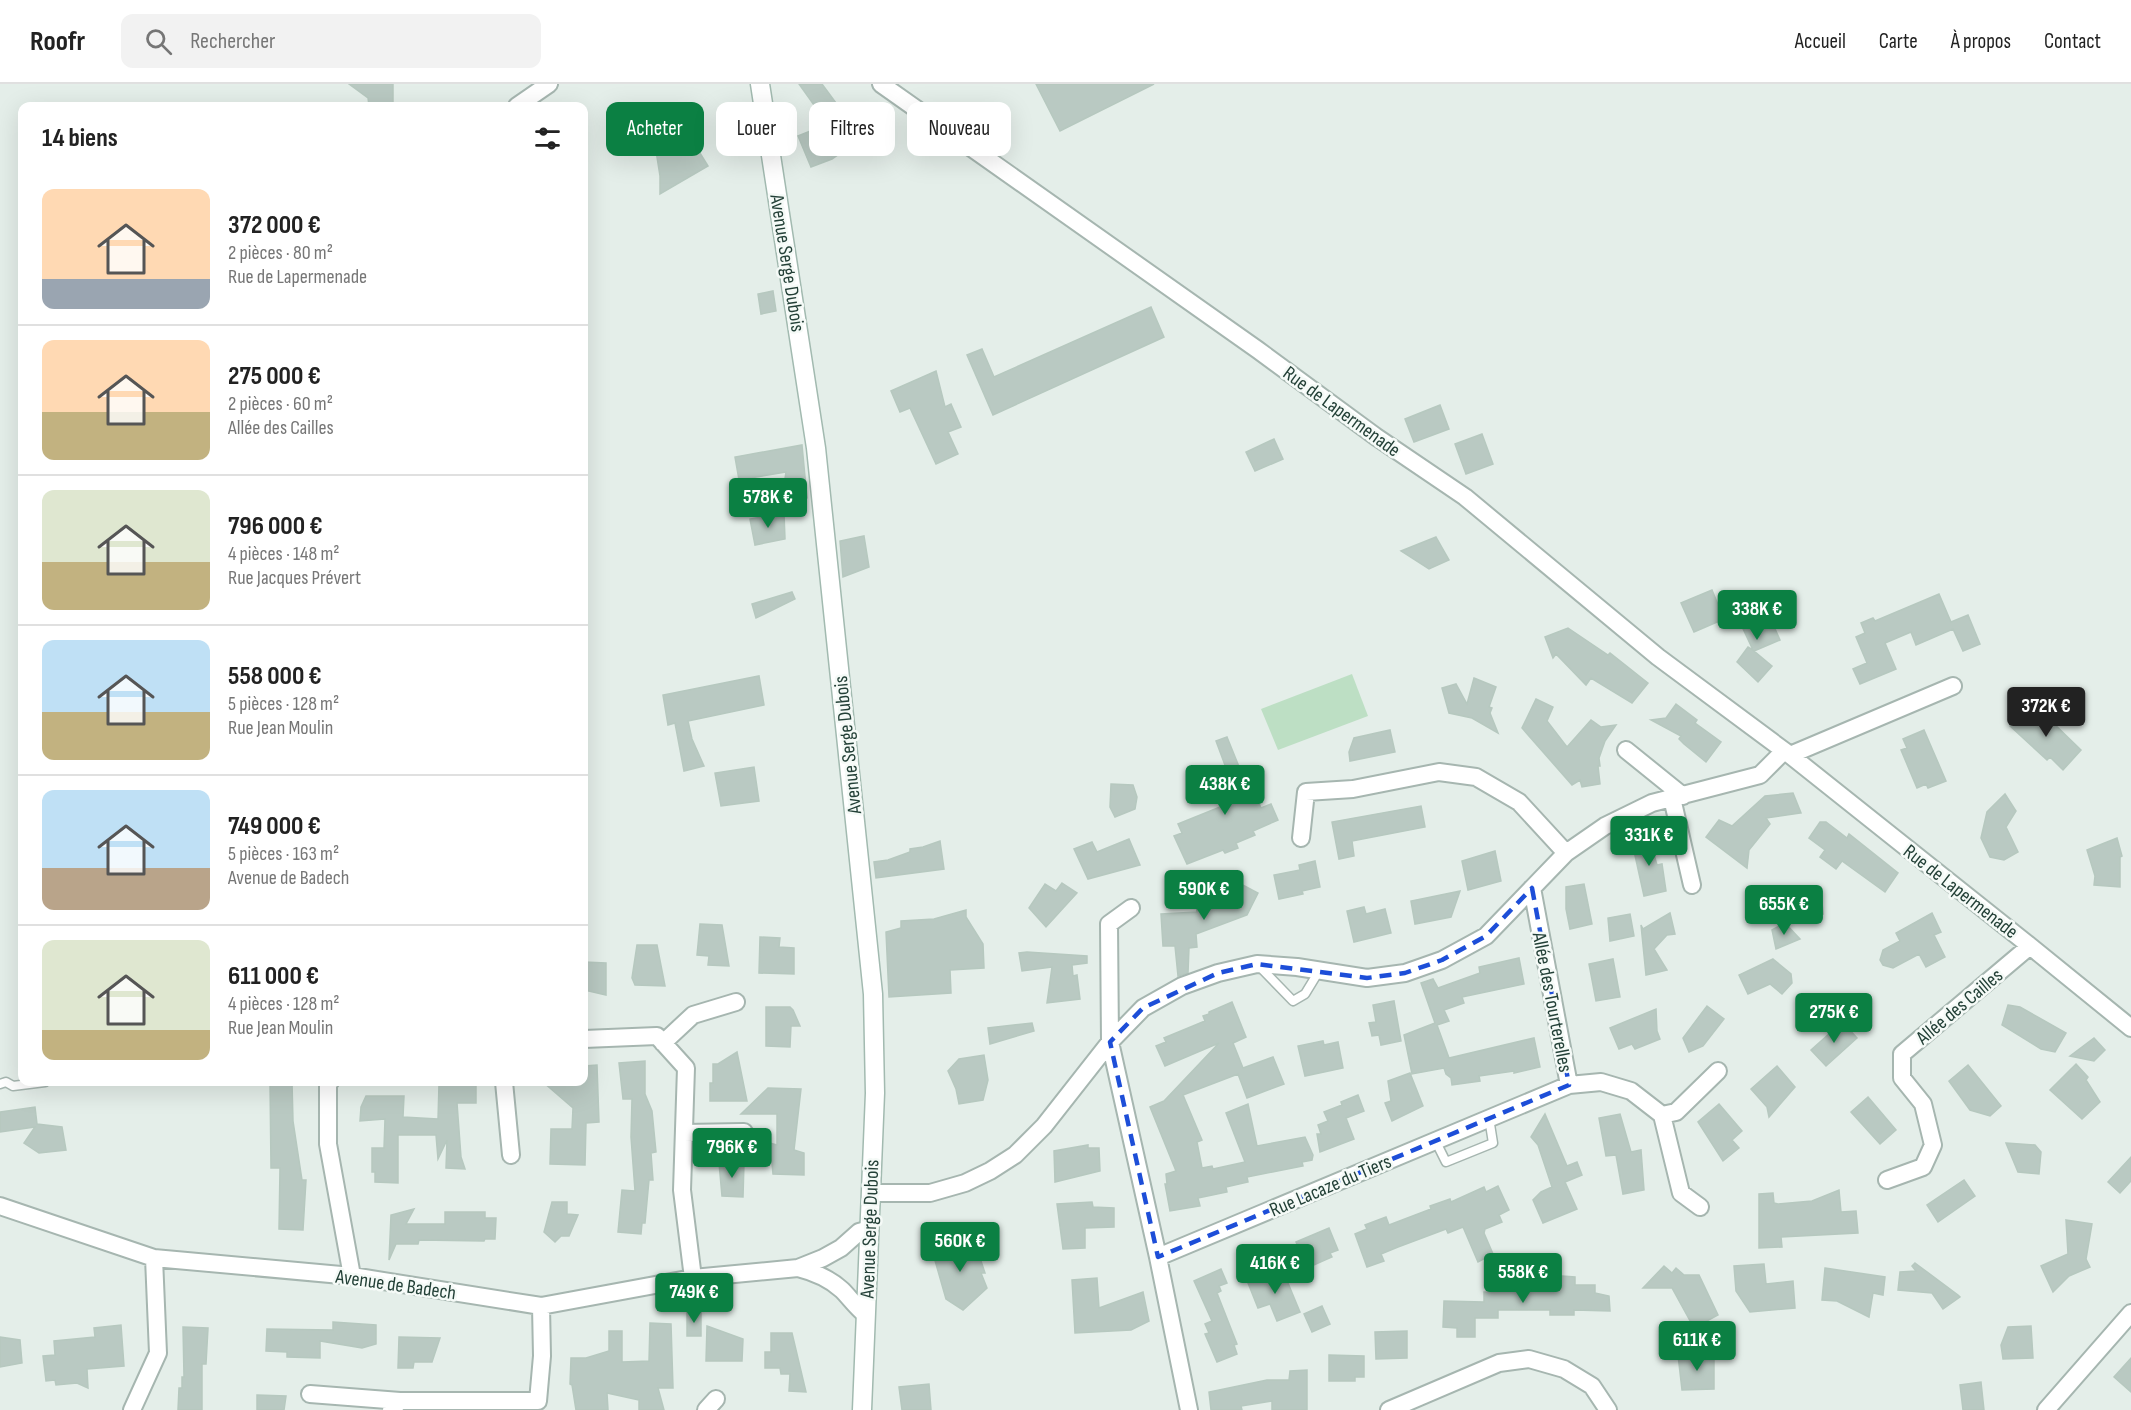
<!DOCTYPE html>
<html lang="fr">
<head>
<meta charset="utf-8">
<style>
  body { margin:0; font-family:"Sofia Sans Condensed",sans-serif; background:#f2f2f2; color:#222; height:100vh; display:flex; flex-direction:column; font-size:22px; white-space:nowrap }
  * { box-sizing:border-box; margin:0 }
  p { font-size:20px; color:#767676 }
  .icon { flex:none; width:33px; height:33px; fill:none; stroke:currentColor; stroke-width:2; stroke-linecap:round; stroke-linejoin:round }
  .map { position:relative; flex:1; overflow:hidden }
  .sheet { position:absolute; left:18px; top:18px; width:570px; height:984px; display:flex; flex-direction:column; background:#fff; border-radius:12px; box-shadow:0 6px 24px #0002 }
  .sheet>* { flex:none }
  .hud { position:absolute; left:606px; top:18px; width:570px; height:54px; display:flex; gap:12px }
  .price { position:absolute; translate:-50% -51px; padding:0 14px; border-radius:6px; background:#0b8043; color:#fff; font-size:20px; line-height:39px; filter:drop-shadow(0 2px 3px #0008) }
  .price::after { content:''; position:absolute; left:50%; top:36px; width:18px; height:14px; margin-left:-9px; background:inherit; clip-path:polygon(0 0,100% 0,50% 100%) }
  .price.selected { background:#222; color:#fff }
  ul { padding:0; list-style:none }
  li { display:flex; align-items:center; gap:18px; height:150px; padding:0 24px }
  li+li { border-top:2px solid #e0e0e0 }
  li span { display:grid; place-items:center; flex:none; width:168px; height:120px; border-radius:12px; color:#555 }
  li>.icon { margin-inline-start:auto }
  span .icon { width:72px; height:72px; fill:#fffc; stroke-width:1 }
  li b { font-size:26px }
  h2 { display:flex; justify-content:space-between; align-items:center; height:72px; padding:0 24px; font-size:26px }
  .chip { padding:0 21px; border-radius:12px; background:#fff; box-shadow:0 6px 24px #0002; font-size:21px; line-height:54px }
  .chip.selected { background:#0b8043; color:#fff }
  header { display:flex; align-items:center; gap:36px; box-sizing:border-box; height:84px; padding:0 30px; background:#fff; border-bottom:2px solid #e0e0e0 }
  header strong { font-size:28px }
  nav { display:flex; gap:33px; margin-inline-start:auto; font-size:21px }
  .search { width:420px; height:54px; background:#f2f2f2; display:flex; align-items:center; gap:15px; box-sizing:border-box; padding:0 21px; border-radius:12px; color:#767676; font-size:22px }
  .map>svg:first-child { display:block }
  .green { fill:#bddfc4 }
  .building { fill:#b9c9c2; stroke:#b6c8bf; stroke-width:1.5 }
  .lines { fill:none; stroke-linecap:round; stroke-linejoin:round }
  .lane-casing { stroke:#a6b6b0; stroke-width:11 }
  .street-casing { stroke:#a6b6b0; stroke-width:20 }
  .secondary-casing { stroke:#a2bab0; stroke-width:21 }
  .lane { stroke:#fff; stroke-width:8 }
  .street { stroke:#fff; stroke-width:16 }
  .secondary { stroke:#fff; stroke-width:18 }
  .marked { fill:none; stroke:#1d4ed8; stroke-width:4.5; stroke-dasharray:12 8; stroke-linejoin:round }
  .labels { text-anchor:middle; stroke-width:5; stroke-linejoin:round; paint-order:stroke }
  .street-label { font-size:20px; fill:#234037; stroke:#f5faf7 }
</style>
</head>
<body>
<header>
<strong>Roofr</strong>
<div class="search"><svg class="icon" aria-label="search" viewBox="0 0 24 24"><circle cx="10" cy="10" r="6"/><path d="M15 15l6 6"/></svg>Rechercher</div>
<nav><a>Accueil</a><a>Carte</a><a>À propos</a><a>Contact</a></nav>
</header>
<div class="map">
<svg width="2131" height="1326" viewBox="0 0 2131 1326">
  <rect width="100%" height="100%" fill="#e4eee9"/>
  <path class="green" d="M1352 590 1368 632 1278 666 1261 625Z"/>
  <path class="building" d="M349 0H393V22H369L368 14Z
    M799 0H822L850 38 867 24 880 34 862 55 863 57 859 60 856 58 832 75 811 83 798 52 833 38 814 21Z
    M1036 0H1154L1060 47Z
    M695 61 708 82 660 110V92L656 67Z
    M773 207 776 227 761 230 758 210Z
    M1151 223 1164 253 993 331 967 271 982 265 994 293Z
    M936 287 945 323 951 320 961 343 948 348 958 370 936 380 910 324 900 328 891 307Z
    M1440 321 1449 345 1414 358 1405 335Z
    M1482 350 1493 380 1466 390 1455 360Z
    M1274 355 1283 375 1255 387 1246 368Z
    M802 361 807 414 781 420 786 388 739 396 735 373Z
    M784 429 785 455 755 461 750 435Z
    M864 452 869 483 843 493 840 457Z
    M1436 453 1449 476 1429 485 1401 467Z
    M1712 506 1724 535 1694 548 1681 519Z
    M792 508 795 515 756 534 752 520Z
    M1939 510 1951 538 1968 531 1980 560 1963 567 1953 545 1916 561 1911 548 1885 559 1896 585 1860 600 1853 585 1867 579 1856 553 1865 549 1861 539 1873 534 1875 537Z
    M1765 522 1780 556 1754 567 1772 582 1758 598 1737 578 1748 563 1753 566 1738 534Z
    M1568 544 1608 571 1610 569 1648 599 1632 619 1591 594 1586 601 1556 570 1553 574 1545 553Z
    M759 592 764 621 688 637 692 655 704 682 684 687 675 639 668 641 663 611Z
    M1474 594 1496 603 1489 623 1492 624 1490 629 1498 649 1472 634 1449 629 1442 604 1456 600 1467 620Z
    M1536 615 1553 623 1547 637 1567 663 1591 636 1601 643 1616 641 1605 657 1599 674 1600 682H1598L1600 700 1582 703 1580 696 1572 701 1522 644Z
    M1676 620 1697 636 1695 639 1721 658 1706 678 1684 660 1679 655 1681 652 1651 636 1666 634Z
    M2028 622 2044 637 2048 634 2081 666 2063 686 2050 673 2047 676 2010 642Z
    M1390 646 1395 668 1350 677 1349 668 1354 654Z
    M1924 646 1946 697 1928 704 1926 700 1917 704 1901 666 1907 664 1903 655Z
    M1227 653 1244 695 1248 693 1261 724 1271 720 1278 736 1253 747 1255 751 1236 759 1238 764 1225 769 1223 766 1187 780 1174 752 1182 749 1178 740 1230 719 1224 703 1232 700 1216 657Z
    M754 683 759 717 721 722 715 689Z
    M1111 700 1133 701 1137 713 1135 725 1115 733 1110 723Z
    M1793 709 1801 729 1766 734 1770 740 1749 766 1747 784 1706 753 1719 736 1732 742 1765 712Z
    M2005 710 2016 727 2006 743 2018 768 2004 776 1990 773 1981 754 1987 728Z
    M1421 722 1425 743 1352 757 1354 772 1339 775 1332 738Z
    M1820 738H1826L1847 754 1849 750 1898 789 1885 808 1842 777 1836 785 1820 773 1825 766 1809 754Z
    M1648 750 1657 781 1662 780 1666 807 1644 812 1632 758Z
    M2117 754 2122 772 2120 773V803L2094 801 2095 792 2087 766Z
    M1129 755 1140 781 1088 795 1074 765 1092 758 1097 768Z
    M940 757 944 785 876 794 874 778 888 776 910 768V765L923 763Z
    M1495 767 1501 797 1468 806 1462 777Z
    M1315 777 1320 803 1302 807 1303 810 1279 815 1274 791 1300 786 1299 781Z
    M1062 799 1077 809 1046 843 1029 824 1045 800 1056 807Z
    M1229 799H1239L1258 809 1247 831 1196 850 1197 863 1189 864 1188 889 1178 892 1175 862H1163L1161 830 1197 828 1196 818 1216 816 1215 809 1230 808Z
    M1584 800 1592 840 1570 845 1566 825V803Z
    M1821 806 1823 830 1783 833 1781 809Z
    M1460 807 1451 833 1415 840 1411 817Z
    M1364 823 1366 830 1385 825 1391 849 1354 858 1347 827Z
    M966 826V833L983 860 984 884 950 886 951 909 889 913 886 848 901 844V837L934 835Z
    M1670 829 1675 850 1667 851 1654 865 1667 886 1646 891 1641 841 1643 845Z
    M1932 829 1941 848 1934 851 1945 873 1926 883 1919 870 1893 884 1883 881 1880 876 1883 866 1900 857 1896 849Z
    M1630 830 1634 852 1610 857 1608 834Z
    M1785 839 1800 855 1776 865 1772 846Z
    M700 840 722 841 729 882 708 881 709 872 697 871Z
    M760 853 780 854 779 863 794 864V890L759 889Z
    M637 861H657L665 902 635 901 632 894Z
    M1027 868 1087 872V879L1072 881 1073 892 1077 891 1080 915 1047 919 1052 883 1022 887 1019 869Z
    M1519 874 1524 900 1462 913 1464 919 1444 926 1449 937 1437 941 1449 974 1534 954 1540 983 1514 989V987L1479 992 1480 997 1452 1001 1451 994 1446 990 1444 984 1412 990 1404 951 1435 939 1421 899 1433 895 1438 904 1480 889 1479 883Z
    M1613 875 1620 913 1596 917 1589 880Z
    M1773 875 1791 890 1792 899 1782 910 1770 900 1748 910 1739 891Z
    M584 878 606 879V911L584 906Z
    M1394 917 1401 957 1381 961 1379 951 1372 952 1369 939 1376 938 1373 921Z
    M1232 918 1246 953 1233 959 1243 984 1273 973 1284 1000 1247 1014 1238 990 1183 1011 1202 1056 1197 1058 1202 1084 1212 1082 1213 1085 1245 1078 1226 1029 1248 1020 1257 1062 1305 1053 1313 1071 1312 1076 1302 1078 1303 1082 1247 1093 1248 1098 1226 1103 1227 1108 1198 1114 1200 1122 1170 1127 1165 1100H1167L1166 1090 1176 1087 1150 1023 1164 1017 1219 959 1165 982 1156 962 1166 958 1164 954 1205 937 1203 932 1209 930V928Z
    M2008 921 2020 923 2066 949 2055 968 2041 965 2002 941Z
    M1707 922 1724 935 1703 962 1689 968 1683 954Z
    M766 923H790L793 926 800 942H791L790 963 766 962Z
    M1656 925 1657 947 1660 955 1635 965 1632 960 1619 965 1610 944Z
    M1032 939 1034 947 990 960 988 944Z
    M1839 941H1845L1857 954 1826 982 1811 966Z
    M2094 954 2105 966 2094 977 2070 972Z
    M1323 957 1324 961 1338 958 1343 984 1305 992 1298 962Z
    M737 968 747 1017H710V999H713V980H718Z
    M984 971 988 996 983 1016 959 1020 956 1005 948 987 959 975Z
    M645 977V1010L652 1027 656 1068 651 1069 653 1096H649L645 1139H642L641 1150 618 1148 622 1106 635 1107 631 1053 632 1015H623L619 979Z
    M2076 980 2088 993 2086 996 2100 1018 2082 1035 2050 1006Z
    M597 981 599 1038 586 1039 585 1081 550 1080 551 1045H572L573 1024 543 998H584V982Z
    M1968 981 2001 1022 1990 1032 1970 1026 1949 997Z
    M1777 982 1795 1003 1769 1033 1767 1023 1751 1005Z
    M1410 989 1423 1022 1392 1037 1385 1019 1391 1017 1388 997Z
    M270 998H292L293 1037 302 1096H306L303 1146 279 1145 280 1084H271Z
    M447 998H476V1019H457L461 1073 465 1085 446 1084 447 1056 438 1075 436 1051H398V1099L375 1098V1088H372V1064H384L385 1035 360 1037 361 1023 366 1012H404L403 1033 438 1035 439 1000Z
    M768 1004 801 1005 794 1066 804 1069V1091L773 1090 770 1059 777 1061V1030H741Z
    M1358 1011 1364 1027 1346 1034 1354 1055 1320 1068 1317 1050H1321L1318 1041 1328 1037 1324 1028 1342 1021 1341 1018Z
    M1868 1013 1896 1046 1880 1060 1851 1028Z
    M1719 1020 1742 1047 1732 1056 1739 1064 1723 1077 1698 1038Z
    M35 1023 37 1040 62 1043 66 1066 39 1069 24 1059 35 1043 0 1048V1028Z
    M1545 1030 1567 1082 1577 1078 1582 1091 1565 1098 1577 1125 1543 1139 1533 1116 1541 1108 1552 1103 1538 1061 1531 1053Z
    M1620 1030 1631 1068 1641 1066 1644 1106 1623 1110 1616 1071 1606 1072 1599 1034Z
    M2006 1059 2035 1061 2041 1068 2039 1090 2018 1088Z
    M1088 1061V1064H1099L1100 1087 1055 1098 1054 1067Z
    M2131 1073V1097L2120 1109 2108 1098Z
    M719 1079H744L743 1113 722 1112Z
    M1964 1096 1975 1112 1938 1138 1927 1121Z
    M1498 1102 1509 1126 1499 1131 1502 1138 1485 1145 1484 1149 1493 1170 1478 1178 1463 1143 1448 1149 1446 1145 1398 1163 1381 1170 1384 1177 1367 1183 1355 1150 1367 1145 1365 1141 1386 1133 1389 1141 1431 1125 1430 1122 1450 1115 1451 1118 1484 1103 1486 1108Z
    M1839 1106 1841 1128 1856 1127 1858 1149 1781 1153 1782 1163 1759 1164V1110L1773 1109 1774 1119 1778 1120 1812 1117Z
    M552 1118H567V1130L578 1131 569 1152H561L555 1158 544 1148Z
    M1092 1118 1093 1123 1114 1124V1143L1085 1144V1164L1063 1165 1057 1120Z
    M414 1125 406 1140H445V1128H485V1134H496L495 1155H485L484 1157 419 1156 418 1160H396L389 1176 391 1131Z
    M2066 1136 2092 1140 2086 1175 2090 1183 2069 1192 2053 1208 2041 1182 2068 1170Z
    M1329 1144 1338 1166 1330 1169 1332 1173 1307 1184 1296 1158Z
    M940 1159 976 1162 985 1189H981L987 1204 963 1226 946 1215 932 1166Z
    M1915 1179 1958 1211 1960 1213 1943 1225 1932 1209 1898 1206 1900 1188 1916 1187 1912 1182Z
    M1764 1180 1766 1200 1793 1197 1795 1224 1750 1228 1736 1207 1734 1182Z
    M1664 1182 1672 1189 1676 1184 1684 1191H1699L1718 1231 1694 1244 1672 1204H1643Z
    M1825 1184 1885 1193 1883 1211 1873 1209 1869 1233 1837 1217 1822 1216Z
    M1221 1185 1227 1199 1219 1202 1221 1207 1217 1209 1237 1260 1234 1261 1237 1270 1217 1278 1205 1250 1209 1249 1205 1240 1212 1237 1194 1197Z
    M1283 1187 1300 1228 1277 1237 1270 1220 1258 1224 1248 1199Z
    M1562 1192 1575 1193V1201H1595V1209L1609 1212 1610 1227 1574 1226V1231H1550V1226H1498V1234H1475V1253H1457V1244L1443 1243 1444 1217 1484 1218V1208H1498L1495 1199H1528V1207L1561 1205Z
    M1097 1194 1099 1224 1143 1208 1149 1237 1131 1246 1075 1249 1072 1196Z
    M1322 1222 1330 1240 1312 1248 1304 1230Z
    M687 1227 701 1228V1252H687Z
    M333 1238 376 1241V1260L362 1264 320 1257V1274L287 1273V1268L266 1267 267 1245 333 1246Z
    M650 1239 671 1240 673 1304H658L664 1326H639V1316L607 1309 608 1326H576L572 1301 570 1300 571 1274H586L609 1267V1247H622V1278L649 1277Z
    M121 1241 124 1282 87 1285 88 1304 77 1299 56 1301 55 1296 46 1297 43 1272 55 1271 54 1257 95 1253 94 1244Z
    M707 1242 743 1255 742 1277H706Z
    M2031 1242 2033 1274 2003 1275 2001 1261 2008 1243Z
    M183 1243 208 1244 206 1280H202V1326H178L179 1304H182V1293H184Z
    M1407 1247V1274L1376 1275 1375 1248Z
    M771 1249H792L806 1308 789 1307 790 1290H781L780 1284H765V1268H771Z
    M0 1253 20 1256 22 1279 0 1283Z
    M399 1253 440 1254 432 1278H414L413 1284H398Z
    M1329 1271 1364 1272V1293H1355V1297H1329Z
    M1678 1271H1714V1305L1682 1306Z
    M2131 1274V1308L2114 1293Z
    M1307 1286V1326H1272V1317L1241 1322 1242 1326H1211L1209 1308 1267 1296H1289L1290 1287Z
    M1981 1298 1984 1326H1963L1960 1301Z
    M929 1300 931 1326H902L899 1303Z
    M257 1311 286 1312 284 1326H257Z"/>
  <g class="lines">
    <defs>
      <path id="lane" d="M1259 882 1293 917 1305 910 1319 887
        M0 1000 6 998 13 1002 45 998
        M1435 1056 1446 1078 1493 1059 1489 1034"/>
      <path id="street" d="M881 0 1258 266 1375 352 1465 413 1658 573 1790 671 2030 862 2131 944
        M517 22 549 0
        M1626 666 1683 712
        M1790 671 1953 602
        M1672 714 1692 801
        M1301 754 1306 708 1353 705 1439 688 1476 693 1519 718 1566 769
        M1532 804 1569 1001
        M1131 824 1109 840 1110 958 1158 1173 1189 1326
        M584 955 657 952 686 984 682 1106 693 1194
        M663 959 693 931 736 918
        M330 998 328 1000V1060L352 1192
        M504 998 511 1071
        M1662 1031 1676 1028 1718 987
        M684 1049 744 1048
        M1887 1096 1923 1083 1933 1061 1923 1020 1902 994V970L2030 862
        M871 1109H930L965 1099 990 1087 1015 1071 1044 1042 1110 958 1143 924 1182 902 1218 889 1257 880 1297 883 1367 894 1405 889 1442 876 1486 852 1566 769 1605 742 1652 719 1760 691 1784 667
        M0 1122 154 1174 352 1192 541 1222 693 1194 798 1184 823 1174 841 1164 859 1148 870 1145
        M1158 1173 1569 1001 1601 998 1631 1007 1662 1031 1681 1109 1700 1123
        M798 1184C814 1188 829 1194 842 1206 850 1214 856 1223 866 1231
        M310 1310 400 1317
        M132 1326 158 1269 154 1174
        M391 1326 400 1317H538L542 1272 541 1222
        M706 1326 716 1315
        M1389 1326 1499 1279 1529 1275 1564 1285 1592 1302 1608 1326
        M2046 1326 2131 1229"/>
      <path id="secondary" d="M760 0 816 364 873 910 875 1009 862 1326"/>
    </defs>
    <use href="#lane" class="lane-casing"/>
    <use href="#street" class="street-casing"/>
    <use href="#secondary" class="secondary-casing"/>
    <use href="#lane" class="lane"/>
    <use href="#street" class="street"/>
    <use href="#secondary" class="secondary"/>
  </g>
  <path class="marked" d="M1532 804 1569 1001 1158 1173 1110 958 1143 924 1218 889 1257 880 1367 894 1405 889 1442 876 1486 852Z"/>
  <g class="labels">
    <g class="street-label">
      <text transform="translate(788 179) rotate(81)" y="7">Avenue Serge Dubois</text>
      <text transform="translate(1342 327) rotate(36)" y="7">Rue de Lapermenade</text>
      <text transform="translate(847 661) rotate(-96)" y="7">Avenue Serge Dubois</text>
      <text transform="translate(1961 807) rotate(38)" y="7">Rue de Lapermenade</text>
      <text transform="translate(1553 918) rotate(79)" y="7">Allée des Tourterelles</text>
      <text transform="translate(1959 922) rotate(-40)" y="7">Allée des Cailles</text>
      <text transform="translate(1330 1101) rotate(-23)" y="7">Rue Lacaze du Tiers</text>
      <text transform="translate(869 1145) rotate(-88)" y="7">Avenue Serge Dubois</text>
      <text transform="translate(396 1200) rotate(8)" y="7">Avenue de Badech</text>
    </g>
  </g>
</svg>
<b class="price" style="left:768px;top:445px">578K €</b>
<b class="price" style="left:1757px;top:557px">338K €</b>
<b class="price selected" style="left:2046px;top:654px">372K €</b>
<b class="price" style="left:1225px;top:732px">438K €</b>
<b class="price" style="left:1649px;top:783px">331K €</b>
<b class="price" style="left:1204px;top:837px">590K €</b>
<b class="price" style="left:1784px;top:852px">655K €</b>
<b class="price" style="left:1834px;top:960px">275K €</b>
<b class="price" style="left:732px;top:1095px">796K €</b>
<b class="price" style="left:960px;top:1189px">560K €</b>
<b class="price" style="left:1275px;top:1211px">416K €</b>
<b class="price" style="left:1523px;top:1220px">558K €</b>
<b class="price" style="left:694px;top:1240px">749K €</b>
<b class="price" style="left:1697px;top:1288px">611K €</b>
<div class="hud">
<a class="chip selected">Acheter</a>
<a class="chip">Louer</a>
<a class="chip">Filtres</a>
<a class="chip">Nouveau</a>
</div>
<section class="sheet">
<h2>14 biens<svg class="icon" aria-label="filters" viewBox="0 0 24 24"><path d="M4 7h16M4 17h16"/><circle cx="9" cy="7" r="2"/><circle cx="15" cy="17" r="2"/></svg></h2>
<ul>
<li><span style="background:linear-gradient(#ffd9b3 75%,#9aa5b1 0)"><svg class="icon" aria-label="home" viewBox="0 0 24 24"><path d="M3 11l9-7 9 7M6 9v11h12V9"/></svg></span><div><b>372 000 €</b><p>2 pièces · 80 m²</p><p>Rue de Lapermenade</p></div></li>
<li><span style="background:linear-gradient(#ffd9b3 60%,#c2b280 0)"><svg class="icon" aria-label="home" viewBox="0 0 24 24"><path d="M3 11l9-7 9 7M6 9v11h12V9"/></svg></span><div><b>275 000 €</b><p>2 pièces · 60 m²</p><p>Allée des Cailles</p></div></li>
<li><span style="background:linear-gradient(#dfe7d0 60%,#c2b280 0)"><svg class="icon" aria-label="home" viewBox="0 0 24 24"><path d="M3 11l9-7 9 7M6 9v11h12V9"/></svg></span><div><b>796 000 €</b><p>4 pièces · 148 m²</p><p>Rue Jacques Prévert</p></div></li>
<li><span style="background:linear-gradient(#bfe0f5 60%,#c2b280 0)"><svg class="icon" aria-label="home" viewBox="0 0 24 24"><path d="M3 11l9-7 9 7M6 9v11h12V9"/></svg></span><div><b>558 000 €</b><p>5 pièces · 128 m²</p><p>Rue Jean Moulin</p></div></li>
<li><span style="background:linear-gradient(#bfe0f5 65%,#b9a48a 0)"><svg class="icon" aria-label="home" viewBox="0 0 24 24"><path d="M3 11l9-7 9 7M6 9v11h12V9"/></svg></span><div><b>749 000 €</b><p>5 pièces · 163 m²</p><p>Avenue de Badech</p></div></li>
<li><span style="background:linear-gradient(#dfe7d0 75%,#c2b280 0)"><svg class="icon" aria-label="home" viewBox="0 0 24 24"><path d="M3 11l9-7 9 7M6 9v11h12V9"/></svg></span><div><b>611 000 €</b><p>4 pièces · 128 m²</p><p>Rue Jean Moulin</p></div></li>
</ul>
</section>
</div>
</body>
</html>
